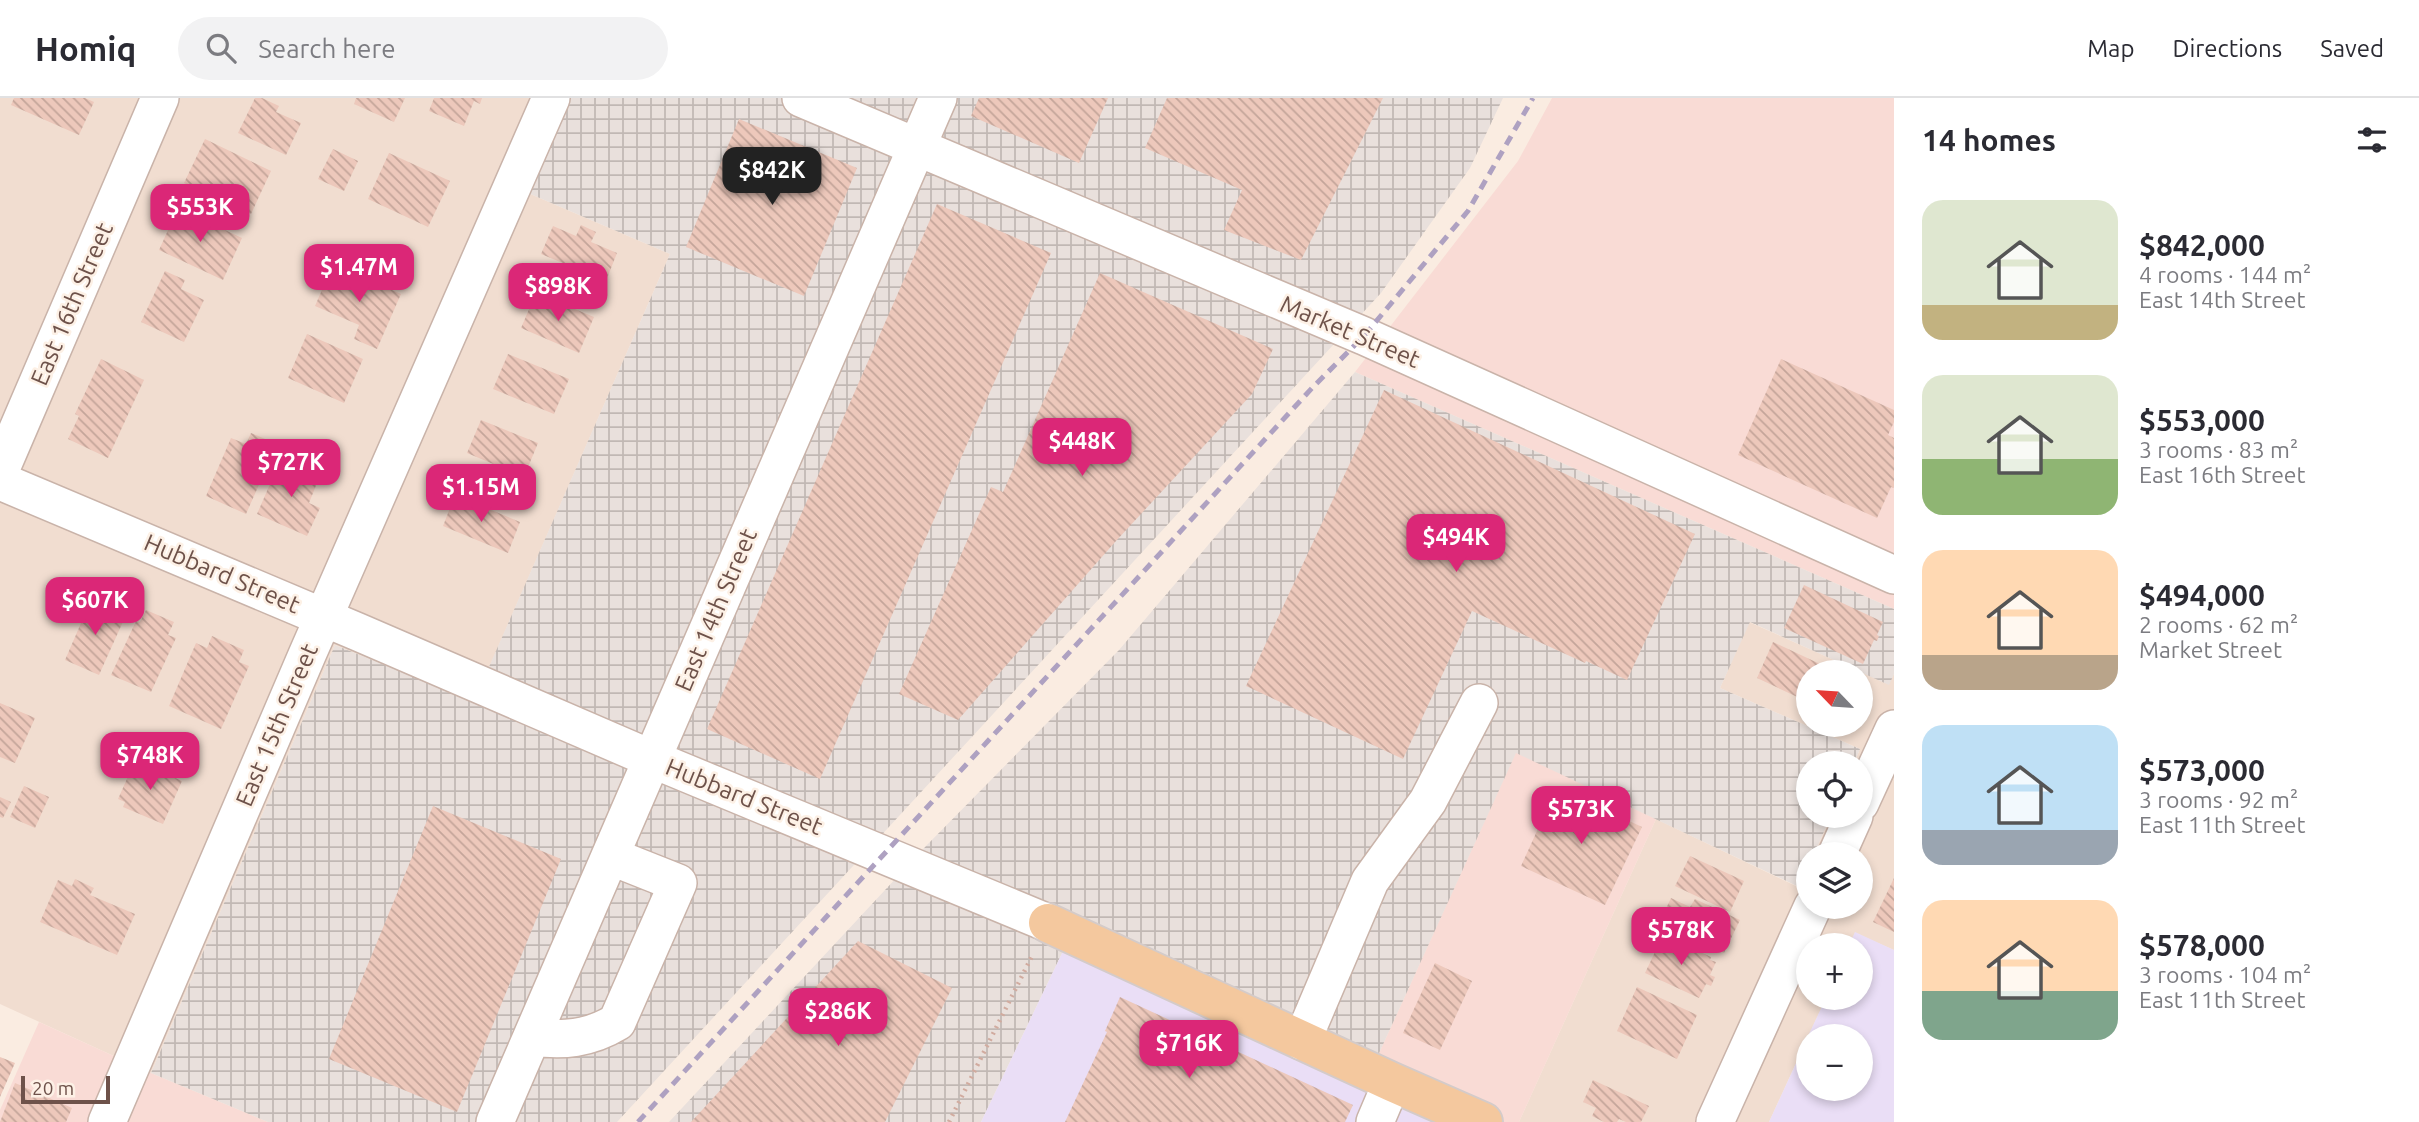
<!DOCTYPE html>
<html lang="en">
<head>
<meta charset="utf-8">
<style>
  body { margin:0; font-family:Ubuntu,sans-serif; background:#f2f2f3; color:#2b2b33; height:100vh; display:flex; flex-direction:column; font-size:26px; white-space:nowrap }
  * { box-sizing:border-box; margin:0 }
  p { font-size:23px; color:#7c7c81 }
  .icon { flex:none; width:38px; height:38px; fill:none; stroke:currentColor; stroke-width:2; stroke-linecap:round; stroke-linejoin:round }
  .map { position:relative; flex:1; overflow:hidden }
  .details { display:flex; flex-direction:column; background:#fff; width:525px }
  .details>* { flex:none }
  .needle { width:46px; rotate:295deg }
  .fabs { position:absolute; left:1796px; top:562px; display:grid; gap:14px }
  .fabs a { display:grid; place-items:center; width:77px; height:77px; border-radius:50%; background:#fff; box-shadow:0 4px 10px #0003; font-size:35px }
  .scale { position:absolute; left:21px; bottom:18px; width:89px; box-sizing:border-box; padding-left:7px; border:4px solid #6e524a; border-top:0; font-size:19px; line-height:24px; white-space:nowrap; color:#6e524a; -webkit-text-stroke:5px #fdf1e6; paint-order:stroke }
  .price { position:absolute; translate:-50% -60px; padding:0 16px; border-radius:14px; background:#db2777; color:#fff; font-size:23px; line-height:46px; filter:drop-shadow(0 2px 4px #0008) }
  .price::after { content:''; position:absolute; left:50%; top:42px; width:21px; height:16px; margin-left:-10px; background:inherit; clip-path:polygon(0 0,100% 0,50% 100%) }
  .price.current { background:#222; color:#fff }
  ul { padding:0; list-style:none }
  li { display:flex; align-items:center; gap:21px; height:175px; padding:0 28px }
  li span { display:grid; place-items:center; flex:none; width:196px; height:140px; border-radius:21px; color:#555 }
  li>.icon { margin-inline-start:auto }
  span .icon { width:84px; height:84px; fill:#fffc; stroke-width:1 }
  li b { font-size:30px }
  h2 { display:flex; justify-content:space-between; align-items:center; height:84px; padding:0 28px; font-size:30px }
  header { display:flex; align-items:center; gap:42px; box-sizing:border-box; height:98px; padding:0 35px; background:#fff; border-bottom:2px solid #e1e1e2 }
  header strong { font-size:33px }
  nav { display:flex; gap:38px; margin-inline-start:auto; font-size:24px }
  .search { width:490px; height:63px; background:#f2f2f3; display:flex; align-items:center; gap:18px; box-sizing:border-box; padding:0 24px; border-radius:38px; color:#7c7c81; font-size:26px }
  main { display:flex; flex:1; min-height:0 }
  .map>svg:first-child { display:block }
  .residential { fill:#f1ddd0; fill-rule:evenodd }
  .commercial { fill:#f9dbd5 }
  .industrial { fill:url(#industrial-grid) }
  .education { fill:#eadef6 }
  .building { fill:url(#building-back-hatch) }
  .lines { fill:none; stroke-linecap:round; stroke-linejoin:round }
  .minor-casing { stroke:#c9b3a9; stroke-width:40 }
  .major-casing { stroke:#d4cbc9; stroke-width:42 }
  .path { stroke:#d1ab9f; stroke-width:4.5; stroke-dasharray:2 5; stroke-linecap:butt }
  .minor { stroke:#fff; stroke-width:37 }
  .major { stroke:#f4c89e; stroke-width:38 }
  .rail { stroke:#aea1c1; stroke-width:5; stroke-dasharray:10 7; stroke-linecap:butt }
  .labels { text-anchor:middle; stroke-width:5; stroke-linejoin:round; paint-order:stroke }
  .street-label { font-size:24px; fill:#6e524a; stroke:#fdf1e6 }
</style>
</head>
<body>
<header>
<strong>Homiq</strong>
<div class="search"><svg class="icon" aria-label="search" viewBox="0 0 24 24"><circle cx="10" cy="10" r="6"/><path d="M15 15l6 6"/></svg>Search here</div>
<nav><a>Map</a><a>Directions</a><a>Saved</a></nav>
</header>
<main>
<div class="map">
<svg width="1894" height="1024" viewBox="0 0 1894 1024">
  <defs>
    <pattern id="industrial-grid" width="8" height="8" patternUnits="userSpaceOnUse" patternTransform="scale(1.75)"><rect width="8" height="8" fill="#e9e0dc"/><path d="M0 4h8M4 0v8" fill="none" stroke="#c1b8b4"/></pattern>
    <pattern id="building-back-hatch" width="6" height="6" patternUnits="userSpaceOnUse" patternTransform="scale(1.75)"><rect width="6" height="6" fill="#edc8bb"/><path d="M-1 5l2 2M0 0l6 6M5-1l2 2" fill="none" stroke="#c4a59a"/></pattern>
  </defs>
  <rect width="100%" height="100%" fill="#faece1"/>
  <path class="residential" d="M0 0H570L528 95 670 156 474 604 335 547 151 975 0 906Z
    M1749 524 1888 586 1894 576V852L1855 835 1849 847H1808V900H1826L1769 1024H1519L1656 721 1798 789 1808 769V808H1860V756H1814L1831 718H1860V665H1854L1860 651 1720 590ZM1808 574H1860V626H1808Z"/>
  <path class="commercial" d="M1552 0H1894V511L1355 274 1518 63Z
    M1516 654 1656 721 1519 1024H1449L1365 986Z
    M39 924 151 975 268 1024H0V1012Z"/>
  <path class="industrial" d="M570 0H1503L1470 70 1381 195 617 1024H268L151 975 335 547 474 603 670 156 528 95Z
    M1355 274 1894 511V576L1889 587 1750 524 1720 590 1860 651 1854 665H1808V718H1831L1814 756H1808V769L1799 789 1516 655 1365 986 1065 849 981 1024H669L926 748 1119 552Z"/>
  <path class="education" d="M1855 834 1894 852V1024H1769L1808 939V990H1860V938H1808L1826 900H1860V847H1849Z
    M1065 849 1449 1024H981Z"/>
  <path class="building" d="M14 0H85L94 4 79 37 11 7Z
    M255 0H262L279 8 276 14 301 25 286 57 238 35Z
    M356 0H405L394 24 354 6Z
    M434 0H482L480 6 474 3 464 28 429 13Z
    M979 0H1108L1079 65 971 18Z
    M1167 0H1383L1301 162 1224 132 1242 92 1145 50Z
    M739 21 857 70 804 198 686 149Z
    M205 41 271 73 251 116 184 85Z
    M333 51 358 63 344 93 318 81Z
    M389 55 450 83 428 129 368 101Z
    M937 106 1051 155 820 681 707 631Z
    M178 110 242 140 223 182 159 152Z
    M581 127 596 134 591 144 617 155 606 183 541 156 553 128 576 138Z
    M333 166 401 196 377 251 354 241 359 227 315 208Z
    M165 173 185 182 181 191 204 202 184 244 141 224Z
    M1100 175 1273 251 1252 296 1116 443 958 622 899 596 991 389 1003 394Z
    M536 195 594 219 579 255 521 230Z
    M307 236 363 261 344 305 288 280Z
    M508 256 569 281 554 316 493 291Z
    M101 261 144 282 108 360 68 341 79 318 75 316Z
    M1781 261 1894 312V324L1888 337 1894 340V390L1891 389 1877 420 1738 357Z
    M1384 292 1695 436 1627 582 1586 563 1585 565 1472 513 1403 661 1246 588Z
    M481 322 538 345 524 379 467 355Z
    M251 335 277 346 246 416 206 398 231 340 246 346Z
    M280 363 319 380 309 405 320 410 307 438 257 416Z
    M455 397 520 424 508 455 443 428Z
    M1804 487 1883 524 1877 537 1879 538 1877 543 1874 542 1863 566 1784 530Z
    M91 502 126 517 99 577 65 562Z
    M146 512 174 524 168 537 176 540 151 594 111 577 136 523 140 524Z
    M212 538 244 552 239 564 249 568 221 631 169 608 196 545 207 550Z
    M1773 544 1837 574H1808V604L1757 580Z
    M0 605 35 620 15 665 0 659Z
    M134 665 141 668 142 665 182 683 163 726 123 709 125 704 118 701Z
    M24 688 49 699 35 730 10 719Z
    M1557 689 1642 729 1605 807 1521 768Z
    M0 699 11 704 3 720 0 719Z
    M433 708 561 761 457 1014 329 961Z
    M1690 758 1744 783 1730 814 1675 788Z
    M1894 780V834L1873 824Z
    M75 781 94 790 90 797 135 816 117 857 40 824 58 782 72 788Z
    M1671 800 1690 809 1695 801 1740 822 1724 855 1659 825Z
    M1663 837 1711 859 1710 862 1716 864 1710 877 1715 879 1711 888 1706 886 1699 900 1645 875Z
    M858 843 952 890 885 1024H691Z
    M1435 865 1472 883 1440 952 1403 935Z
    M1637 889 1697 917 1677 961 1617 933Z
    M1120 899 1353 1007 1345 1024H1065L1107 934 1105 933Z
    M0 959 15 965 0 999Z
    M1593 982 1649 1008 1641 1024H1626L1619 1021 1617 1024H1604L1592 1018 1596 1010 1583 1004Z
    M15 985 72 1010 66 1024H0Z"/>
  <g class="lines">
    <defs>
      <path id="minor" d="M801 0 1364 238 1894 477
        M0 373 160 0
        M0 383 358 534 652 661 1048 825
        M1860 705 1894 631
        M1837 756 1854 718
        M532 939C563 943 589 941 617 924L678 785 610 758
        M1302 943 1370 783 1428 703 1479 605
        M107 1024 307 557 551 0
        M495 1024 938 0
        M1375 1024 1392 984
        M1715 1024 1813 808"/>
      <path id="major" d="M1048 825 1392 984 1483 1024"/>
    </defs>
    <use href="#minor" class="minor-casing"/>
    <use href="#major" class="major-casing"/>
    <path class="path" d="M949 1024 1033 856"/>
    <use href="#minor" class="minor"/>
    <use href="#major" class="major"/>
    <path class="rail" d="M638 1024 1313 289 1364 238 1468 113 1533 0"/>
  </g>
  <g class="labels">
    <g class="street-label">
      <text transform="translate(72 206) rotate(-67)" y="8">East 16th Street</text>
      <text transform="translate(1350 234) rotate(23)" y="8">Market Street</text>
      <text transform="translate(222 476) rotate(23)" y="8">Hubbard Street</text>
      <text transform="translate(716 512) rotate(-67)" y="8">East 14th Street</text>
      <text transform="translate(277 627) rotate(-67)" y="8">East 15th Street</text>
      <text transform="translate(744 699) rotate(22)" y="8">Hubbard Street</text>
    </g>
  </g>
</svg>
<div class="fabs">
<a><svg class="needle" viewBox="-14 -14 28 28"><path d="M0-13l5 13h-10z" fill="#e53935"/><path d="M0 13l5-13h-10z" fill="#7c7c81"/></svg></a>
<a><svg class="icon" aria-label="locate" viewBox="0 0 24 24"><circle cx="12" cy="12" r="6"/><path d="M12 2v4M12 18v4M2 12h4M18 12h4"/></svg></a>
<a><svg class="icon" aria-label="layers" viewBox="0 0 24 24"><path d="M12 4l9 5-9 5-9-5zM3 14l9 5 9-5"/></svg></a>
<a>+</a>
<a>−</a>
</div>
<div class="scale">20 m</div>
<b class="price current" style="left:772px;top:109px">$842K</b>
<b class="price" style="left:200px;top:146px">$553K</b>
<b class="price" style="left:359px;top:206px">$1.47M</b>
<b class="price" style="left:558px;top:225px">$898K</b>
<b class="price" style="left:1082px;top:380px">$448K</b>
<b class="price" style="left:291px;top:401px">$727K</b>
<b class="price" style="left:481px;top:426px">$1.15M</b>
<b class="price" style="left:1456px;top:476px">$494K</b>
<b class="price" style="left:95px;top:539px">$607K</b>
<b class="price" style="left:150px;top:694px">$748K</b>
<b class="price" style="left:1581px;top:748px">$573K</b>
<b class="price" style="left:1681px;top:869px">$578K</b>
<b class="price" style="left:838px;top:950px">$286K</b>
<b class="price" style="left:1189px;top:982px">$716K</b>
</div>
<section class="details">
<h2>14 homes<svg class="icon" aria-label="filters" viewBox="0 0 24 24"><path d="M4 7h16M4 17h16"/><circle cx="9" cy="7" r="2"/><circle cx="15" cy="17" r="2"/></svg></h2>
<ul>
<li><span style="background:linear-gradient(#dfe7d0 75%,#c2b280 0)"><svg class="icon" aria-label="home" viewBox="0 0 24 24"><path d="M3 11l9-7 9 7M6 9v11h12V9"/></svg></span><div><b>$842,000</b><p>4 rooms · 144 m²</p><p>East 14th Street</p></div></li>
<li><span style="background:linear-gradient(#dfe7d0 60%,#8fb573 0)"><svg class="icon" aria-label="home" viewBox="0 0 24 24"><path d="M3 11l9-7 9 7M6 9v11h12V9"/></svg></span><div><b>$553,000</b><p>3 rooms · 83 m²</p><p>East 16th Street</p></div></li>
<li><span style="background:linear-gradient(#ffd9b3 75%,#b9a48a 0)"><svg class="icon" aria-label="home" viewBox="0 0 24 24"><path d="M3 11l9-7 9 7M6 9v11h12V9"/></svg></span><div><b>$494,000</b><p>2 rooms · 62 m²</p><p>Market Street</p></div></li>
<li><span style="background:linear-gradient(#bfe0f5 75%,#9aa5b1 0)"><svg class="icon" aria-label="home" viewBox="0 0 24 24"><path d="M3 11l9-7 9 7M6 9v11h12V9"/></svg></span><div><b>$573,000</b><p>3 rooms · 92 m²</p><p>East 11th Street</p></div></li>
<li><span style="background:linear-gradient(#ffd9b3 65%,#7fa58c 0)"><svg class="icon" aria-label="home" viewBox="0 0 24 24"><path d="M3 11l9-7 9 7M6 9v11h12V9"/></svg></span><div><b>$578,000</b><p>3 rooms · 104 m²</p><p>East 11th Street</p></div></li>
</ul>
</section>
</main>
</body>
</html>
